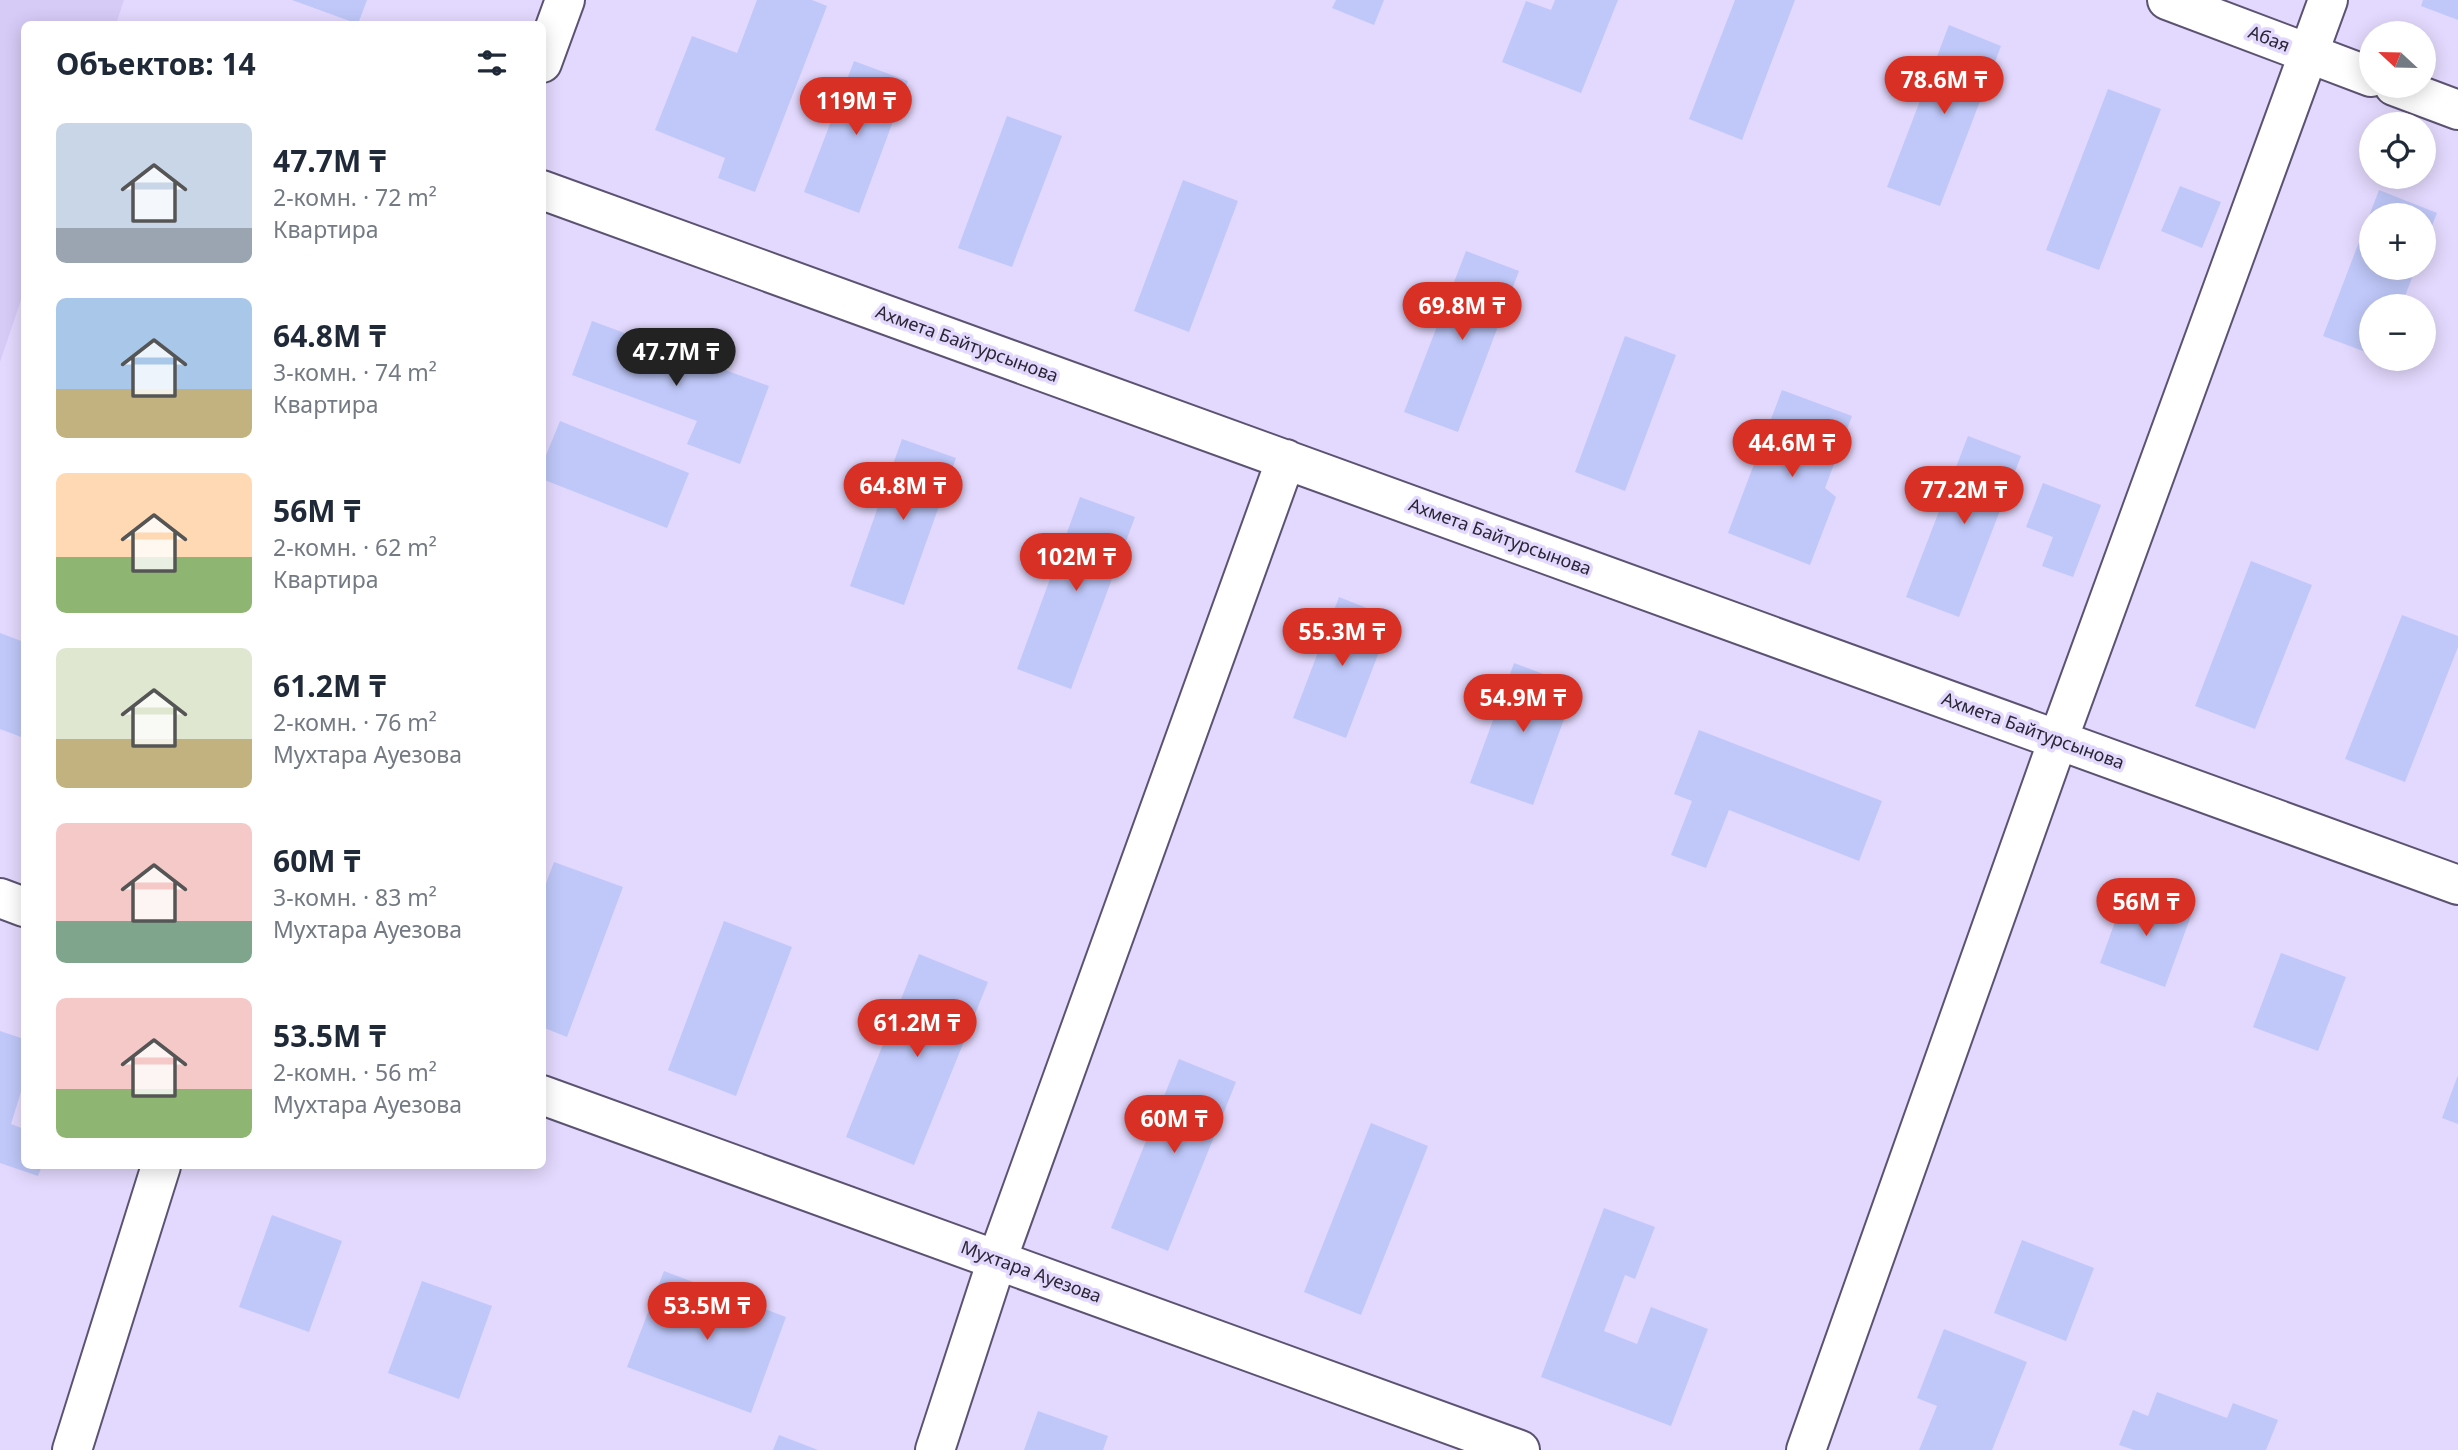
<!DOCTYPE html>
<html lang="ru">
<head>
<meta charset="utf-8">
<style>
  body { margin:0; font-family:"Noto Sans",sans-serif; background:#f6f6f7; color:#1f2937; height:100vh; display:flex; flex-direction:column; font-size:26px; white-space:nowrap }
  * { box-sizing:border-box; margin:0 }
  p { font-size:23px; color:#747a83 }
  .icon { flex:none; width:38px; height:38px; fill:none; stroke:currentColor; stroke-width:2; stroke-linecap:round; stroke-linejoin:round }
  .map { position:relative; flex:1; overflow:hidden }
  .side { position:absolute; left:21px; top:21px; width:525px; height:1148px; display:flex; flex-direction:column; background:#fff; border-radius:10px; box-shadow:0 4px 18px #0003 }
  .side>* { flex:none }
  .needle { width:46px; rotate:292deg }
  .tools { position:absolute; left:2359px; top:21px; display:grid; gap:14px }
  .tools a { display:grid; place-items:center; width:77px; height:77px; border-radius:50%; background:#fff; box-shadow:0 4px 18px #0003; font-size:35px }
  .price { position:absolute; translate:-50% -60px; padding:0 16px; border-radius:24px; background:#d93025; color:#fff; font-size:23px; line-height:46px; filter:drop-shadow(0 2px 4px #0008) }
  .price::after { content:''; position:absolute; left:50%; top:42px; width:21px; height:16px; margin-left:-10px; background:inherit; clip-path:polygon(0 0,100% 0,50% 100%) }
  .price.current { background:#222; color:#fff }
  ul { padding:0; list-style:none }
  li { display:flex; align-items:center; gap:21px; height:175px; padding:0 35px }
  li span { display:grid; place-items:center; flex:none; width:196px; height:140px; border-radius:10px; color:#555 }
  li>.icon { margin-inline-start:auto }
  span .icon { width:84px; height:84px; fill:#fffc; stroke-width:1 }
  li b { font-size:30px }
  h2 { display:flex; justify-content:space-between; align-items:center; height:84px; padding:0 35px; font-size:30px }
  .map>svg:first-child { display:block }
  .built { fill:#d6cbf7 }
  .building { fill:#bfc8f9 }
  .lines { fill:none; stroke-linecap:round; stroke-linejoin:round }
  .minor-casing { stroke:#5c5372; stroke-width:42 }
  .minor { stroke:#fff; stroke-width:38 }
  .labels { text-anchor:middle; stroke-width:7; stroke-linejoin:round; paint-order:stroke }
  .street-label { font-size:18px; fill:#2a2634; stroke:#e3d9fe }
</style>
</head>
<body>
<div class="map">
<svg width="2458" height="1450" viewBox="0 0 2458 1450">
  <rect width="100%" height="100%" fill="#e3d9fe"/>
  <path class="built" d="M0 0H124L116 24H24V291L0 362Z"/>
  <path class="building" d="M292 0H367L358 24Z
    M757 0H812L827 6 755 192 718 178 725 158 655 130 692 36 737 53Z
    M1336 0H1384L1374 25 1332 8Z
    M1555 0H1618L1581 93 1502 62 1526 1 1551 10Z
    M1735 0H1795L1742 140 1689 119Z
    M2423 0H2458V20L2421 6Z
    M1949 25 2001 46 1940 206 1887 187Z
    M854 61 908 81 859 213 804 192Z
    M2108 89 2161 109 2099 270 2046 250Z
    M1007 116 1062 136 1012 267 958 248Z
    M1183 180 1238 201 1189 332 1134 311Z
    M2180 186 2221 202 2202 248 2161 231Z
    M2379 190 2437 213 2424 246V215H2371V268H2416L2401 306H2371V354L2323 336Z
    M1466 251 1519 271 1458 432 1404 412Z
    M592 321 769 386 740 464 687 444 697 421 572 375Z
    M1625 336 1676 355 1625 491 1575 472Z
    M1782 390 1852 416 1825 488 1836 497 1810 565 1728 533Z
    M560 421 689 473 667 528 542 479V465Z
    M1968 436 2021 456 1959 617 1906 597Z
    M902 439 956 458 904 605 850 586Z
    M2043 483 2101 505 2073 577 2042 566 2053 537 2026 527Z
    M1080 497 1135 517 1071 689 1017 669Z
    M2251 561 2312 585 2255 729 2195 706Z
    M1339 597 1392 618 1346 738 1293 718Z
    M2402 615 2458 636V647L2405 782 2345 759Z
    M0 633 24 642V738L0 729Z
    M1514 663 1576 686 1533 805 1470 783Z
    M1699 730 1882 801 1859 861 1729 810 1706 868 1671 855 1692 801 1674 794Z
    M554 862 623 887 567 1037 542 1027V894Z
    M2127 889 2192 913 2165 987 2100 963Z
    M724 921 792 947 736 1096 668 1070Z
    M2281 953 2346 977 2318 1051 2253 1027Z
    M919 954 988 982 914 1165 846 1137Z
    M0 1031 24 1039V1082L11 1124 24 1129V1166H42L38 1176 0 1163Z
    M1179 1059 1236 1082 1168 1251 1111 1228Z
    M2458 1075V1124L2442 1118Z
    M1371 1123 1428 1146 1361 1315 1304 1292Z
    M1604 1208 1655 1227 1635 1279 1625 1275 1604 1331 1637 1344 1651 1307 1708 1329 1671 1426 1541 1377Z
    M272 1215 342 1241 309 1332 239 1307Z
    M2022 1240 2094 1268 2066 1341 1994 1313Z
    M664 1271 786 1317 751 1413 627 1367Z
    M422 1281 492 1306 459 1399 388 1373Z
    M1944 1329 2027 1362 1992 1450H1919L1937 1406 1917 1398Z
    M2157 1392 2227 1418 2233 1403 2278 1420 2266 1450H2134L2119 1445 2133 1410 2148 1416Z
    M1038 1411 1108 1436 1103 1450H1024Z
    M779 1435 818 1450H773Z"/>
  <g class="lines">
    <defs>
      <path id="minor" d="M2167 0 2371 77
        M542 63 565 0
        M2394 86 2458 110
        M542 190 2458 885
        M0 898 24 907
        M542 1095 1520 1450
        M72 1450 161 1166
        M935 1450 997 1260 1286 459
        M1806 1450 2058 740 2328 0"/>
    </defs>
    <use href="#minor" class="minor-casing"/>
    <use href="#minor" class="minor"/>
  </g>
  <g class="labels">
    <g class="street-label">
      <text transform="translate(2269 39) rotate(21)" y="6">Абая</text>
      <text transform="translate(967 344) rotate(20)" y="6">Ахмета Байтурсынова</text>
      <text transform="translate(1500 537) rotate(20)" y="6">Ахмета Байтурсынова</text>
      <text transform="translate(2033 731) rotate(20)" y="6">Ахмета Байтурсынова</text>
      <text transform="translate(1031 1272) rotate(20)" y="6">Мухтара Ауезова</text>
    </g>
  </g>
</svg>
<div class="tools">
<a><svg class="needle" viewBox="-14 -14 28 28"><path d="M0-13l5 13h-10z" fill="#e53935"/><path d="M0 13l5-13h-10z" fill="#747a83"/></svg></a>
<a><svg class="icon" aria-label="locate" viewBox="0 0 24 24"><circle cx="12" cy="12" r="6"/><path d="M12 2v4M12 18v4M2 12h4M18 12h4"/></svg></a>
<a>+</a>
<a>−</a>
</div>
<b class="price" style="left:1944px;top:116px">78.6M ₸</b>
<b class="price" style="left:856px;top:137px">119M ₸</b>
<b class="price" style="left:1462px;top:342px">69.8M ₸</b>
<b class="price current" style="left:676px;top:388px">47.7M ₸</b>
<b class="price" style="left:1792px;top:479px">44.6M ₸</b>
<b class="price" style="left:903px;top:522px">64.8M ₸</b>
<b class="price" style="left:1964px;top:526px">77.2M ₸</b>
<b class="price" style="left:1076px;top:593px">102M ₸</b>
<b class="price" style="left:1342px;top:668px">55.3M ₸</b>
<b class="price" style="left:1523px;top:734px">54.9M ₸</b>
<b class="price" style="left:2146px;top:938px">56M ₸</b>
<b class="price" style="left:917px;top:1059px">61.2M ₸</b>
<b class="price" style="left:1174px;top:1155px">60M ₸</b>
<b class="price" style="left:707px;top:1342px">53.5M ₸</b>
<section class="side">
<h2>Объектов: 14<svg class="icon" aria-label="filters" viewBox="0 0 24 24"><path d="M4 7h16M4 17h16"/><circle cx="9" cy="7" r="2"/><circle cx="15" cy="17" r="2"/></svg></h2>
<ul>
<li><span style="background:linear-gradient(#c9d6e8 75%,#9aa5b1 0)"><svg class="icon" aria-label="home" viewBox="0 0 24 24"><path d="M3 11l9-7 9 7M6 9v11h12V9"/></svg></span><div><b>47.7M ₸</b><p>2-комн. · 72 m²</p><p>Квартира</p></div></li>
<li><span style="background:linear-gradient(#a9c7e8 65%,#c2b280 0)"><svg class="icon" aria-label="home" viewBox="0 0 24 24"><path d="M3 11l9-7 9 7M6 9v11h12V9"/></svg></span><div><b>64.8M ₸</b><p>3-комн. · 74 m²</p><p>Квартира</p></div></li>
<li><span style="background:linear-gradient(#ffd9b3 60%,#8fb573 0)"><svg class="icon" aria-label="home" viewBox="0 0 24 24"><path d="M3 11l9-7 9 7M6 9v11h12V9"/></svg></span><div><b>56M ₸</b><p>2-комн. · 62 m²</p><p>Квартира</p></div></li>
<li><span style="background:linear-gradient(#dfe7d0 65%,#c2b280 0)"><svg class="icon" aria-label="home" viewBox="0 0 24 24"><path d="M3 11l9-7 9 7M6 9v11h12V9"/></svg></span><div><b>61.2M ₸</b><p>2-комн. · 76 m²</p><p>Мухтара Ауезова</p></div></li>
<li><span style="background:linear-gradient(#f6c9c9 70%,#7fa58c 0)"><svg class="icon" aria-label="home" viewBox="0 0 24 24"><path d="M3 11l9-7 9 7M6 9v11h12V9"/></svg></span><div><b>60M ₸</b><p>3-комн. · 83 m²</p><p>Мухтара Ауезова</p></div></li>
<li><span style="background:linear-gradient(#f6c9c9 65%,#8fb573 0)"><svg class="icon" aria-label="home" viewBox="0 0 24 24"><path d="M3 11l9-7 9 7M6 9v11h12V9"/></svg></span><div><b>53.5M ₸</b><p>2-комн. · 56 m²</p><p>Мухтара Ауезова</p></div></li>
</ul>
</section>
</div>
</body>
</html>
